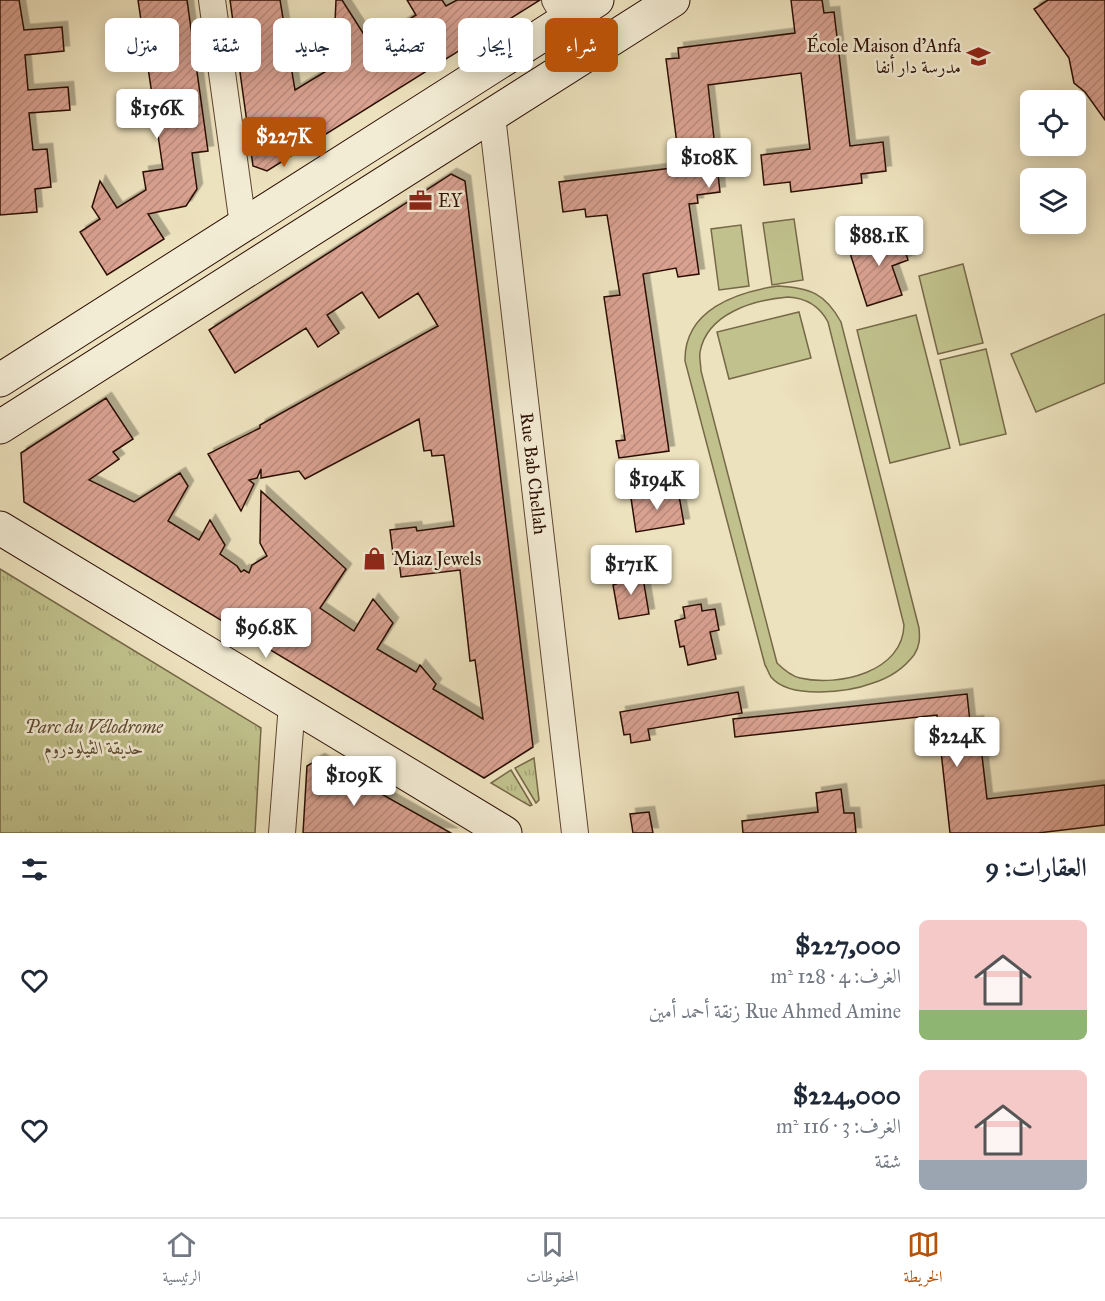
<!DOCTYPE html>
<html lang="ar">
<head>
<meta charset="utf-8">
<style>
  body { margin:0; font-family:"IM FELL Great Primer",Amiri,serif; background:#f6f6f7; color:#1f2937; direction:rtl; height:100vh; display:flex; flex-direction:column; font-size:22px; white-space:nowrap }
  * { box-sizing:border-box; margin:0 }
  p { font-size:20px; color:#747a83 }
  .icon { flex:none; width:33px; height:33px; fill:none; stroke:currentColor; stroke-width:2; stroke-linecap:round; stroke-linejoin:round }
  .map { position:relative; height:833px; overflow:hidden; direction:ltr }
  .side { display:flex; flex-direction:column; background:#fff; flex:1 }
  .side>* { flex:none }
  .banner { position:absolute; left:18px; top:18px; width:600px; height:54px; direction:rtl; display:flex; gap:12px }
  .buttons { position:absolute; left:1020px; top:90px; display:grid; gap:12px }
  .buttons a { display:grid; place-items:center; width:66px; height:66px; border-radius:9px; background:#fff; box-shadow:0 3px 15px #0003; font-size:30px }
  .price { position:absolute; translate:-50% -51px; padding:0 14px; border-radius:6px; background:#fff; color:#222; font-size:20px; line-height:39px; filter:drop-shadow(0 2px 3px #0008) }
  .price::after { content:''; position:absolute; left:50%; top:36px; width:18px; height:14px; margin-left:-9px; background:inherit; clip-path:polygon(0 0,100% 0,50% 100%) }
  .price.selected { background:#b45309; color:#fff }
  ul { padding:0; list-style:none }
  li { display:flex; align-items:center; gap:18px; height:150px; padding:0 18px }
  li span { display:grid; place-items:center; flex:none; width:168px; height:120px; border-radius:9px; color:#555 }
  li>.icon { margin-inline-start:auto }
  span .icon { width:72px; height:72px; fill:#fffc; stroke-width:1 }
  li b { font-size:26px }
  h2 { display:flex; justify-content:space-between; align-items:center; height:72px; padding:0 18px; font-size:26px }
  .tag { padding:0 21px; border-radius:9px; background:#fff; box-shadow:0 3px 15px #0003; font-size:21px; line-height:54px }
  .tag.selected { background:#b45309; color:#fff }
  .tab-bar { display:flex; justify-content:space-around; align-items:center; height:84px; border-top:2px solid #e0e1e3; background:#fff; font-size:16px; color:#747a83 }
  .tab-bar a { display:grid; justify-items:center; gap:3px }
  .tab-bar .selected { color:#b45309 }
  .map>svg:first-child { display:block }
  .grass { fill:url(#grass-tufts); stroke:#766848; stroke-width:1.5 }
  .garden { fill:#c0c18c; stroke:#766848; stroke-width:1.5; fill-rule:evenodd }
  .building { fill:url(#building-hatch); stroke:#2c0f04; stroke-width:1.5; filter:url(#shadow) }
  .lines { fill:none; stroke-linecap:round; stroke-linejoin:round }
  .street-casing { stroke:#5c4432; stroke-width:28 }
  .secondary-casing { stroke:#2c0f04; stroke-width:35 }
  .street { stroke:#f3ecd5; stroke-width:26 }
  .secondary { stroke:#f3ecd5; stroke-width:33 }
  .labels { text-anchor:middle; stroke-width:5; stroke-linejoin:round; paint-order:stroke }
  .poi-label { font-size:18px; fill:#2c0f04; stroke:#f3ecd5; text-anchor:start }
  .street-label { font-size:18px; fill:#2c0f04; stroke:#f3ecd5 }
  .park-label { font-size:18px; font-style:italic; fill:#604d34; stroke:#f3ecd5 }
</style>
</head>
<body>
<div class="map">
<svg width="1105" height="833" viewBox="0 0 1105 833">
  <defs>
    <pattern id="grass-tufts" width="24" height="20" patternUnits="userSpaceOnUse" patternTransform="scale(1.5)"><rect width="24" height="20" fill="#c0c18c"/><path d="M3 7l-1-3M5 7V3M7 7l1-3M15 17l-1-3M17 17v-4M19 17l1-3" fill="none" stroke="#a5a577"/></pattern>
    <pattern id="building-hatch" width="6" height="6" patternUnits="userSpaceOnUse" patternTransform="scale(1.5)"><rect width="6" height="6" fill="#d8a190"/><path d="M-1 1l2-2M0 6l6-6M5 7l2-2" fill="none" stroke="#ba897b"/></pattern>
    <filter id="shadow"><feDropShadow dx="5.5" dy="-5.5" stdDeviation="0" flood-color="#0004"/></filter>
  </defs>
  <rect width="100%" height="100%" fill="#ede2be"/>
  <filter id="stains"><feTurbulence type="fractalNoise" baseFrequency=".00333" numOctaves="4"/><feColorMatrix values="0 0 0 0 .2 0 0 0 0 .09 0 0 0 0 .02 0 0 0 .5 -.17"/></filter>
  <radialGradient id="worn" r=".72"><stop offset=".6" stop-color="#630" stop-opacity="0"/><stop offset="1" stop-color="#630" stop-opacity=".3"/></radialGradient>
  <path class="grass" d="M0 569 261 728 255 833H0Z
    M534 758 539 800 536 803 515 768Z
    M511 770 532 805 530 806 491 783Z"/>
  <path class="garden" d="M794 219 803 280 772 285 763 223Z
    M741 225 749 286 719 290 711 229Z
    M963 264 983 343 938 354 919 276Z
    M778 286C810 288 825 293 841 322L919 628C920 638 920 646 914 655 904 668 889 678 873 683 849 692 790 700 771 677 769 674 767 668 765 665L685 361C684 310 736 292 778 286ZM788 297C806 298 819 305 828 322L904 625C903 672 839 687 800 678 791 676 784 670 777 663L701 371C701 365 699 358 700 352 707 313 754 300 788 297Z
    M799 312 811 358 729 379 717 332Z
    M1105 314V383L1036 412 1011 354Z
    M916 315 950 448 890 463 857 330Z
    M986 349 1006 434 960 445 940 360Z"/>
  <path class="building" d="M0 0H19L24 30 62 27 64 51 25 55 28 90 68 87 70 110 29 113 33 150 47 149 51 187 35 189 37 212 0 215Z
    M138 0H187L208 151 192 153 197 189 186 206 148 214 164 239 107 275 80 232 100 219 92 207 100 181 117 208 146 190 143 172 163 169Z
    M230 0H280L295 90 333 67 336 0H342L370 44 416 15 407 0H442L446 6 457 0H540L267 171 253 166Z
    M791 0H822L824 13 834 12 850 146 883 142 886 171 861 174 862 183 791 192 790 182 764 185 761 155 810 149 801 73 708 85 720 192 697 195 698 203 689 204 699 274 678 277 676 268 643 274 669 451 619 458 616 441 625 440 604 297 620 295 607 215 586 217 585 209 563 212 559 182 680 167 666 59 679 58 678 48 795 33Z
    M1048 0H1105V120L1085 92 1074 83 1069 58 1034 9Z
    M451 174 465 181 533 747 484 778 24 502 21 453 106 398 133 439 113 452 119 459 89 480 134 502 180 473 188 486 168 521 199 540 210 520 225 545 220 554 237 566 241 572 244 570 249 573 252 565 267 556 260 543 261 491 346 569 320 608 354 631 373 599 393 623 377 649 416 672 420 665 436 684 433 689 483 719 475 660 470 661 460 570 401 577 398 553 393 554 390 530 416 527 417 531 454 526 444 455 432 456 431 450 424 451 419 419 305 479 299 471 261 478V469L257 478 249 480 254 484 241 511 208 454 260 428V425L438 326 418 293 379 318 362 292 327 315 339 333 318 347 306 328 235 373 209 330Z
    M898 229 908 260 892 266 902 295 867 306 849 250 883 239 881 234Z
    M678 490 684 524 636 532 631 498Z
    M642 572 649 614 619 619 613 585 619 583 618 576Z
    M701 604 702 611 715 609 719 630 710 632 716 659 688 665 684 646 680 647 675 621 685 618 683 607Z
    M738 692 742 713 648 729 650 740 631 743 630 734 624 735 620 712Z
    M967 694 970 722 978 721 987 799 1105 785V825L1038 833H950L937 715 735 737 733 719Z
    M319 759 451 833H303L307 766Z
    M841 789 844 813H854L856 833H743L742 821 818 812 816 793Z
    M649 812 653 833H633L630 814Z"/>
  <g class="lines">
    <defs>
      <g id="street">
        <path d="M212 0 243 225"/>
        <path d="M555 0 566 19"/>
        <path id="s1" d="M492 116 575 833"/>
        <path d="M282 833 292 704"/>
      </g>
      <path id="secondary" d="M0 380 597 0
        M0 427 673 0
        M0 528 505 833"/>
    </defs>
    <use href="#street" class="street-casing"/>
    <use href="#secondary" class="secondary-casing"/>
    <use href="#street" class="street"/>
    <use href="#secondary" class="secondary"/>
  </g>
  <defs>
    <symbol id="school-bare" viewBox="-9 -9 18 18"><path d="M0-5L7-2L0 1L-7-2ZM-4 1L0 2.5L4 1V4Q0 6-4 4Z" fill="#8f2418" stroke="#f3ecd5" stroke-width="2.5" paint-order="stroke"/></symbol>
    <symbol id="office-bare" viewBox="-9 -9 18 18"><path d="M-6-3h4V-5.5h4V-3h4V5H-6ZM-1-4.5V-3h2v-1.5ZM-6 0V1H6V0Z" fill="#8f2418" stroke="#f3ecd5" stroke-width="2.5" paint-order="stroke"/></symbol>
    <symbol id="shop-bare" viewBox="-9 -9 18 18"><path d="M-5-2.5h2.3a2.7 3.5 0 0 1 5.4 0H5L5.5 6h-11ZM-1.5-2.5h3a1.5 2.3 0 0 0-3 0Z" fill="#8f2418" stroke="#f3ecd5" stroke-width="2.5" paint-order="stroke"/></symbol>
  </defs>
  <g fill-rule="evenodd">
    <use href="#school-bare" x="962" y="40" width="33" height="33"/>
    <use href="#office-bare" x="404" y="184" width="33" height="33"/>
    <use href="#shop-bare" x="358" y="542" width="33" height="33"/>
  </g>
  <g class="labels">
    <g class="poi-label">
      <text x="961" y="52" text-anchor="end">École Maison d'Anfa<tspan x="961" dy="21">مدرسة دار أنفا</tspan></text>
      <text x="438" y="207">EY</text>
      <text x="393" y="565">Miaz Jewels</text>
    </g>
    <g class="street-label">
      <text dy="6" stroke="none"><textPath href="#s1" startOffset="360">Rue Bab Chellah</textPath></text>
    </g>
    <g class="park-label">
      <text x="94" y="733">Parc du Vélodrome<tspan x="94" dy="21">حديقة الڤيلودروم</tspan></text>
    </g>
  </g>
  <rect width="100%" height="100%" filter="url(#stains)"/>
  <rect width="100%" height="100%" fill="url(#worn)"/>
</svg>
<div class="buttons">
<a><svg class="icon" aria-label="locate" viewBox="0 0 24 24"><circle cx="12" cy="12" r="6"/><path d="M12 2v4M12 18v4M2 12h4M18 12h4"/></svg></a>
<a><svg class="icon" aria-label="layers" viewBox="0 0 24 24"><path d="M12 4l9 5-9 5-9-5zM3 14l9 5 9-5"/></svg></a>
</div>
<b class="price" style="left:157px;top:140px">$156K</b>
<b class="price selected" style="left:284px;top:168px">$227K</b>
<b class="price" style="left:709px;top:189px">$108K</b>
<b class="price" style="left:879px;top:267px">$88.1K</b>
<b class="price" style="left:657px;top:511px">$194K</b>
<b class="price" style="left:631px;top:596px">$171K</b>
<b class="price" style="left:266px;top:659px">$96.8K</b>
<b class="price" style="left:957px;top:768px">$224K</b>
<b class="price" style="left:354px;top:807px">$109K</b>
<div class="banner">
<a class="tag selected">شراء</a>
<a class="tag">إيجار</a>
<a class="tag">تصفية</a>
<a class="tag">جديد</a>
<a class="tag">شقة</a>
<a class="tag">منزل</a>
</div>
</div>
<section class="side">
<h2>العقارات: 9<svg class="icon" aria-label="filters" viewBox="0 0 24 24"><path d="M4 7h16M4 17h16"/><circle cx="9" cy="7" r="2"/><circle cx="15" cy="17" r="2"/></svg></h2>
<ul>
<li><span style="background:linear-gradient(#f6c9c9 75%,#8fb573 0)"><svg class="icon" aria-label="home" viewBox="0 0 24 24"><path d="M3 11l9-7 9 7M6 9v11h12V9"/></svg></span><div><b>$227,000</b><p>الغرف: 4 · 128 m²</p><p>Rue Ahmed Amine زنقة أحمد أمين</p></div><svg class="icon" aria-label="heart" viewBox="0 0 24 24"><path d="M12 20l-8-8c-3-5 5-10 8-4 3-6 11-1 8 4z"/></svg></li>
<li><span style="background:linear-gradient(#f6c9c9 75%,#9aa5b1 0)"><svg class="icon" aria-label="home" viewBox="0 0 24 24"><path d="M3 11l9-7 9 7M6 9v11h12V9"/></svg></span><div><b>$224,000</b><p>الغرف: 3 · 116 m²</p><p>شقة</p></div><svg class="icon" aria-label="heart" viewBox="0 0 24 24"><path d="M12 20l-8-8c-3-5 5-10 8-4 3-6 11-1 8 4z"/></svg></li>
</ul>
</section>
<nav class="tab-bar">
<a class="selected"><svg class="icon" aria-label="map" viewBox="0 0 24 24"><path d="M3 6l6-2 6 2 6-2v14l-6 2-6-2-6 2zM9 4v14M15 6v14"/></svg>الخريطة</a>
<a><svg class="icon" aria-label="saved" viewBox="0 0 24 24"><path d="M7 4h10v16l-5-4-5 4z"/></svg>المحفوظات</a>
<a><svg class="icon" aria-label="home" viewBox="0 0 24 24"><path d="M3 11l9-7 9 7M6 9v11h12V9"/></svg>الرئيسية</a>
</nav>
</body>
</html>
